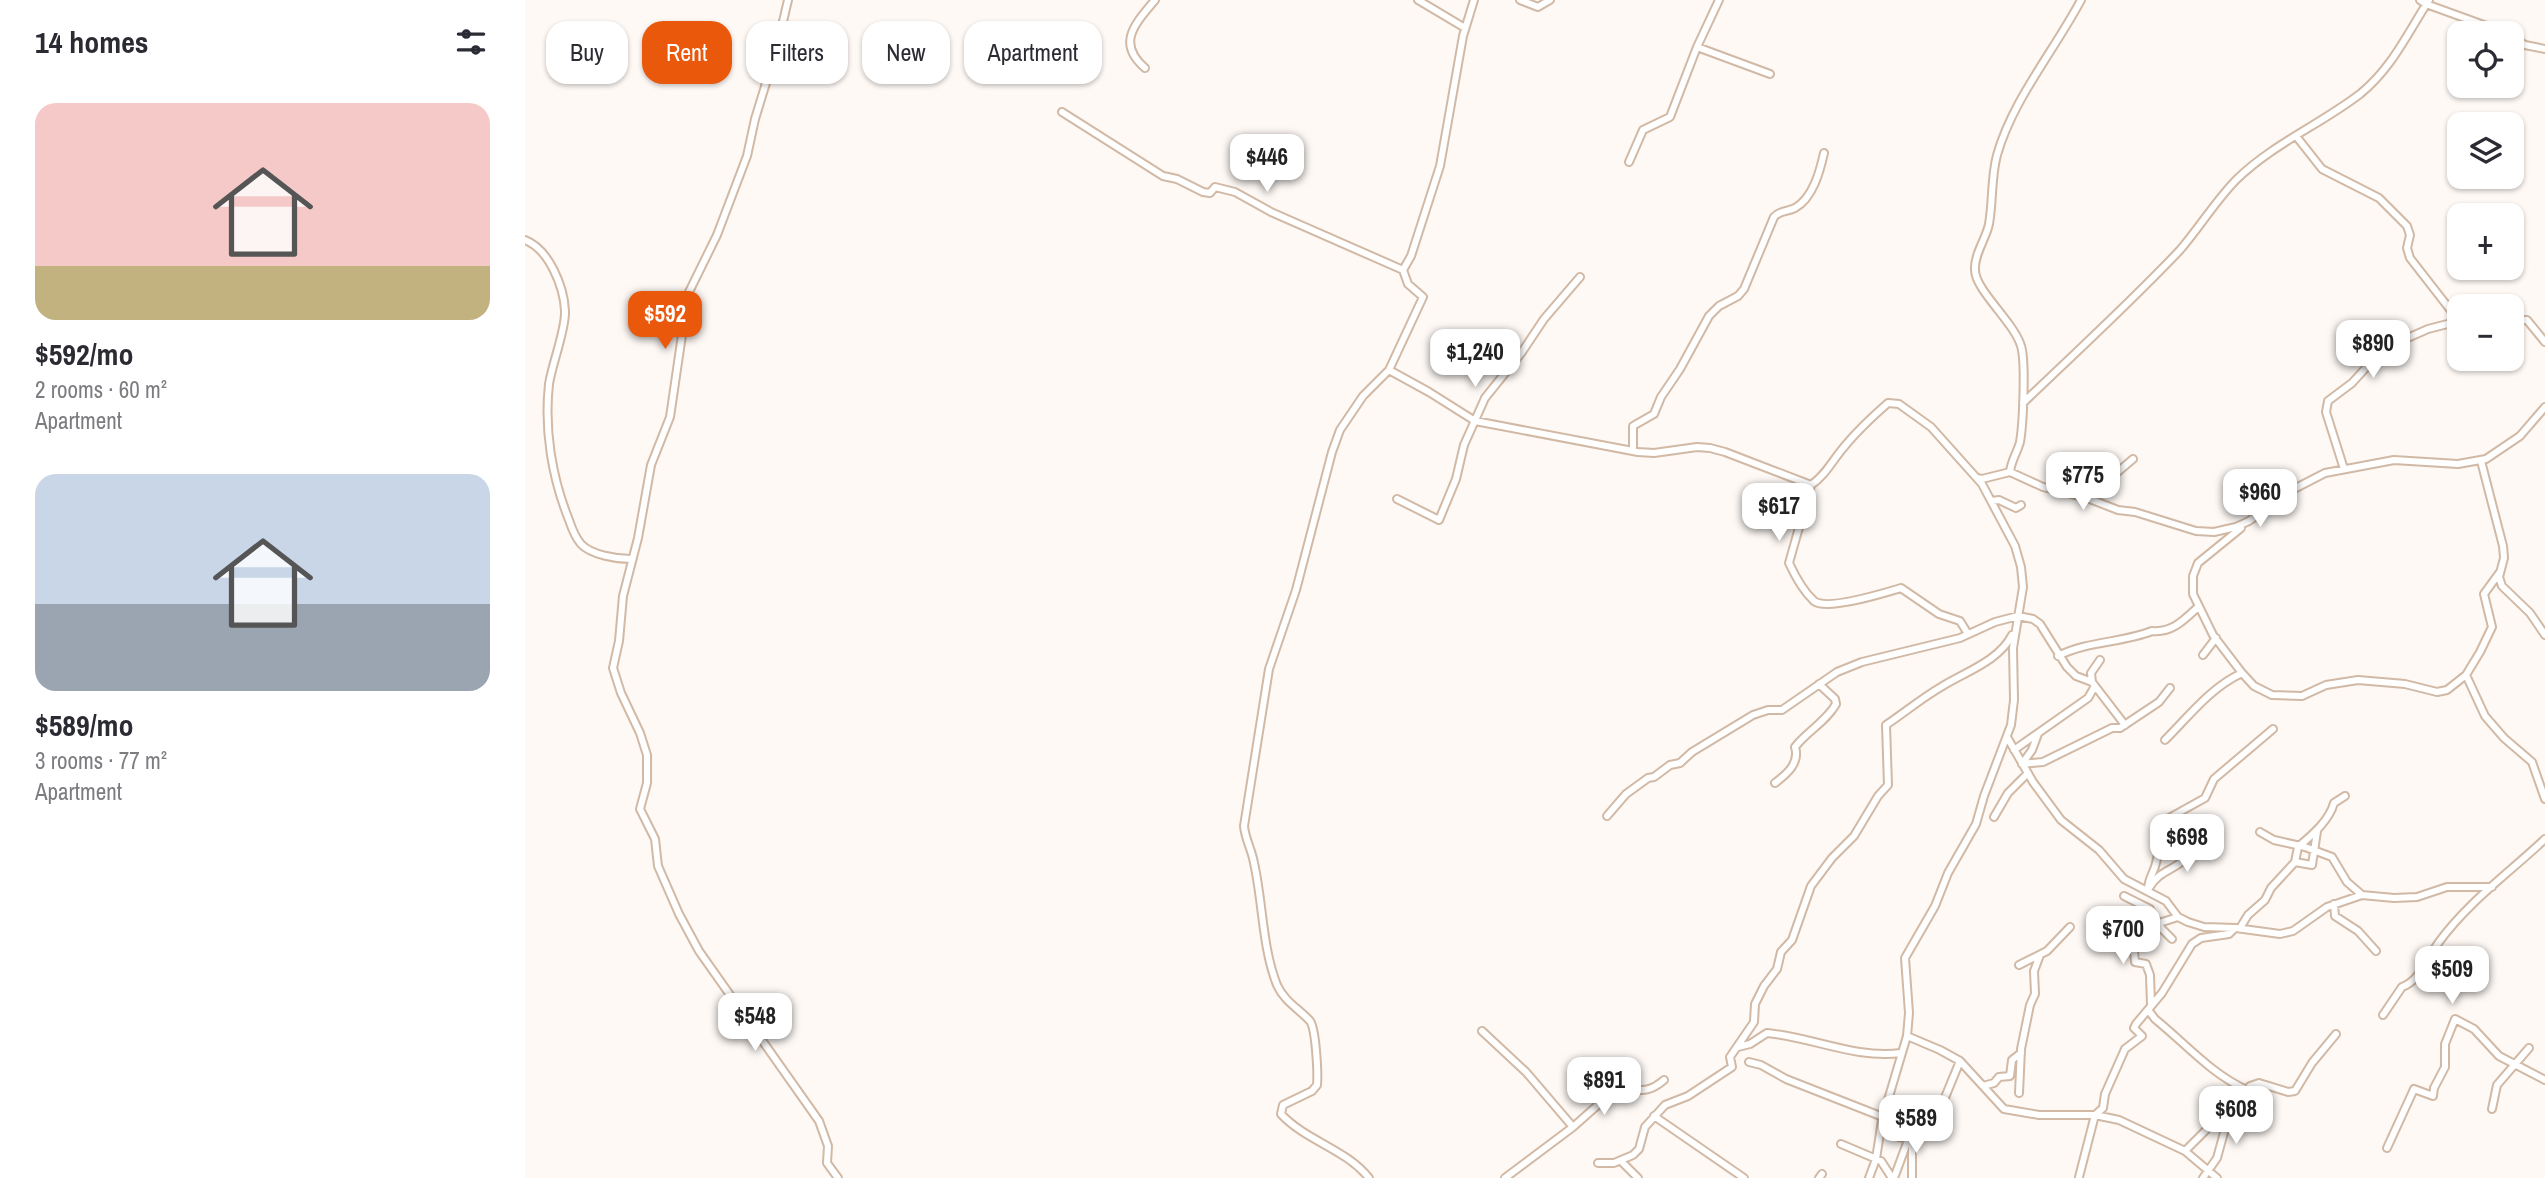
<!DOCTYPE html>
<html lang="en">
<head>
<meta charset="utf-8">
<style>
  body { margin:0; font-family:"Archivo Narrow",sans-serif; background:#f7f7f7; color:#2b2b33; height:100vh; display:flex; flex-direction:column; font-size:26px; white-space:nowrap }
  * { box-sizing:border-box; margin:0 }
  p { font-size:23px; color:#7c7c81 }
  .icon { flex:none; width:38px; height:38px; fill:none; stroke:currentColor; stroke-width:2; stroke-linecap:round; stroke-linejoin:round }
  .map { position:relative; flex:1; overflow:hidden }
  .panel { display:flex; flex-direction:column; background:#fff; width:525px }
  .panel>* { flex:none }
  .banner { position:absolute; left:21px; top:21px; width:665px; height:63px; display:flex; gap:14px }
  .fabs { position:absolute; left:1922px; top:21px; display:grid; gap:14px }
  .fabs a { display:grid; place-items:center; width:77px; height:77px; border-radius:14px; background:#fff; box-shadow:0 2px 5px #0004; font-size:35px }
  .price { position:absolute; translate:-50% -60px; padding:0 16px; border-radius:14px; background:#fff; color:#222; font-size:23px; line-height:46px; filter:drop-shadow(0 2px 4px #0008) }
  .price::after { content:''; position:absolute; left:50%; top:42px; width:21px; height:16px; margin-left:-10px; background:inherit; clip-path:polygon(0 0,100% 0,50% 100%) }
  .price.selected { background:#ea580c; color:#fff }
  ul { padding:0; list-style:none }
  li { display:grid; align-content:center; gap:14px; height:371px; padding:0 35px }
  li span { display:grid; place-items:center; height:217px; border-radius:21px; color:#555 }
  li>.icon { margin-inline-start:auto }
  span .icon { width:126px; height:126px; fill:#fffc; stroke-width:1 }
  li b { font-size:30px }
  h2 { display:flex; justify-content:space-between; align-items:center; height:84px; padding:0 35px; font-size:30px }
  .chip { padding:0 24px; border-radius:21px; background:#fff; box-shadow:0 2px 5px #0004; font-size:24px; line-height:63px }
  .chip.selected { background:#ea580c; color:#fff }
  main { display:flex; flex:1; min-height:0 }
  .map>svg:first-child { display:block }
  .lines { fill:none; stroke-linecap:round; stroke-linejoin:round }
  .street-casing { stroke:#d1b9a5; stroke-width:10 }
  .street { stroke:#fff; stroke-width:6 }
</style>
</head>
<body>
<main>
<section class="panel">
<h2>14 homes<svg class="icon" aria-label="filters" viewBox="0 0 24 24"><path d="M4 7h16M4 17h16"/><circle cx="9" cy="7" r="2"/><circle cx="15" cy="17" r="2"/></svg></h2>
<ul>
<li><span style="background:linear-gradient(#f6c9c9 75%,#c2b280 0)"><svg class="icon" aria-label="home" viewBox="0 0 24 24"><path d="M3 11l9-7 9 7M6 9v11h12V9"/></svg></span><div><b>$592/mo</b><p>2 rooms · 60 m²</p><p>Apartment</p></div></li>
<li><span style="background:linear-gradient(#c9d6e8 60%,#9aa5b1 0)"><svg class="icon" aria-label="home" viewBox="0 0 24 24"><path d="M3 11l9-7 9 7M6 9v11h12V9"/></svg></span><div><b>$589/mo</b><p>3 rooms · 77 m²</p><p>Apartment</p></div></li>
</ul>
</section>
<div class="map">
<svg width="2020" height="1178" viewBox="0 0 2020 1178">
  <rect width="100%" height="100%" fill="#fef9f5"/>
  <g class="lines">
    <defs>
      <path id="street" d="M263 0 252 47 230 119 222 156 192 235 163 294 145 417 126 465 113 538 98 596 94 641 88 668 96 693 115 733 122 755V783L115 809 130 839 133 866 154 914 174 951 294 1121 303 1146 302 1163 313 1178
        M893 0 940 28
        M995 0 1013 7 1025 0
        M1895 0 1901 4 1981 33
        M1986 36 2000 45 2020 49
        M1172 47 1245 74
        M620 68C591 43 610 24 630 0
        M537 112 638 176 652 179 678 192 685 193 690 187 710 192 746 212 878 270
        M1771 136 1797 169 1854 198 1882 226 1885 235 1882 248 1885 258 1934 321
        M1104 162 1118 130 1145 117 1172 47 1194 0
        M0 240C24 249 39 287 40 311 41 329 27 364 24 384 19 430 27 478 44 520 47 529 50 537 56 544 66 555 92 559 106 559
        M1986 320H2002L2020 342
        M864 370 904 392 950 421 1113 452 1129 453 1172 447 1185 448 1200 452 1286 485C1300 476 1307 461 1319 447 1332 431 1347 417 1363 403L1374 404 1406 427 1457 484 1490 546 1496 567 1498 587 1488 648 1489 700 1486 725 1459 796 1451 824 1423 873 1410 906 1380 958 1384 1013 1382 1036 1357 1120 1351 1159 1344 1178
        M1498 403C1551 352 1605 303 1655 250 1675 227 1691 200 1712 179 1748 144 1796 124 1835 94 1867 68 1882 34 1904 0
        M1108 451V426L1129 414 1136 397 1155 369 1184 316 1194 306 1213 296 1219 289 1249 217C1255 210 1262 212 1270 208 1288 198 1295 171 1299 153
        M1956 461 1978 546 1979 558 1974 577 1977 586 2005 613 2020 635
        M1819 469 1801 412 1803 401 1827 383 1848 360 1878 340 1903 329 1934 321
        M1485 472 1518 487 1562 498 1593 510 1610 512 1671 531 1689 532 1711 527 1724 521 1769 489 1800 473 1869 460 1933 464 1961 459 1995 436 2020 407
        M1452 478 1457 479 1485 472C1486 461 1492 453 1495 442 1498 425 1501 362 1496 346 1489 322 1450 290 1450 270 1449 254 1461 239 1464 224 1468 201 1466 177 1472 155 1488 99 1529 51 1556 0
        M1286 485 1264 563C1270 576 1278 591 1289 601 1302 611 1359 593 1376 588L1414 614 1435 621 1443 634
        M1562 498 1608 459
        M872 499 914 520 931 479 939 445 960 398 997 352 1019 319 1055 277
        M1467 501 1474 500 1491 508 1496 505
        M1716 528 1673 563 1668 576V594L1688 635 1717 673 1729 686 1747 695 1777 696 1801 685 1833 680 1880 684 1912 692 1922 690 1941 675 1955 652 1967 627 1959 594 1975 572
        M1678 655 1691 638
        M1533 656C1562 641 1597 643 1627 631 1647 633 1659 620 1673 607
        M1941 675 1960 716 1979 738 2007 762 2020 799
        M1567 682 1566 673 1575 660
        M1482 737 1508 782 1536 820 1574 850 1599 879 1641 901 1653 917 1663 922 1679 927 1711 928 1755 934 1768 931 1802 907 1837 895 1869 898 1892 897 1922 887H1967
        M1640 740C1665 715 1685 688 1717 673
        M1489 750 1563 698 1570 686
        M1497 764 1518 762 1587 728H1595L1634 702 1645 688
        M1497 764 1507 750 1513 734
        M1250 783C1262 774 1275 763 1270 747 1282 731 1301 722 1311 704L1310 699 1294 684
        M1082 816 1101 794 1123 778 1129 777 1145 765 1155 763 1167 752 1228 715 1243 710H1257L1312 672 1337 662 1435 638 1470 622 1493 616 1508 619 1515 624 1542 667 1551 676 1567 682 1600 725
        M1469 817 1483 793 1503 773
        M1735 832 1749 840 1780 847 1807 857 1822 882 1837 895
        M1770 862 1787 865 1792 831
        M1624 888C1635 869 1650 871 1663 856 1667 852 1669 845 1671 841
        M1623 890C1623 878 1629 873 1631 863 1635 846 1638 834 1644 818L1680 798 1689 779 1748 729
        M1599 896 1625 909 1637 929 1647 939
        M1809 904 1810 916 1833 931 1851 951
        M1580 923 1587 931 1609 951 1610 962 1621 964 1625 975 1626 1005
        M1634 923 1653 917
        M1715 928 1723 915 1740 900 1746 888 1770 862 1773 847C1787 835 1804 821 1809 803L1820 796
        M1494 965 1522 951 1545 927
        M1624 1011 1630 1019C1660 1043 1686 1074 1722 1090
        M1858 1015 1877 987C1895 981 1903 957 1914 942 1943 902 1984 873 2020 839
        M957 1031 1001 1072 1048 1127 980 1178
        M1382 1036 1415 1050 1435 1061 1479 1109 1514 1115H1570L1594 1120 1660 1151 1692 1178
        M1213 1047 1225 1044 1242 1033C1287 1037 1330 1059 1376 1053
        M1224 1062 1236 1065 1261 1079 1358 1117
        M1458 1086 1469 1083 1474 1077 1485 1076 1487 1060 1496 1053
        M1494 1093 1496 1049 1505 1005 1510 994 1509 971 1515 955
        M1967 1109 1972 1085 2004 1048
        M1414 1112 1435 1061
        M1129 1116 1219 1178
        M1357 1120 1374 1137 1387 1139V1178
        M1048 1127 1092 1088C1114 1088 1120 1096 1139 1080
        M1316 1144 1356 1161 1367 1178
        M1862 1148 1889 1089 1908 1096 1909 1088 1920 1067V1044L1930 1019 1949 1029 1974 1056 2020 1080
        M1660 1151 1701 1110 1714 1101 1725 1086 1734 1083 1763 1092 1770 1091 1787 1063 1811 1034
        M1096 1161 1113 1178
        M1073 1163H1089L1108 1155 1114 1149 1120 1127 1140 1105 1163 1096 1207 1067 1205 1057 1229 1022 1230 1004 1239 986 1252 969 1256 952 1267 940 1286 886 1307 858 1329 836 1353 796 1363 785 1361 725C1379 713 1397 698 1416 687 1440 672 1474 661 1487 635
        M1554 1177 1570 1115 1578 1108 1580 1094 1600 1049 1617 1036 1609 1028 1611 1024 1637 993 1667 944 1676 938 1704 934 1709 929
        M844 1178C821 1149 781 1141 756 1114L758 1105 787 1091 792 1085C793 1074 791 1029 785 1021 774 1009 759 1001 752 985 737 947 738 903 729 863 727 850 720 839 719 826L744 669 771 590 807 452 815 430 838 396 864 370 898 297 883 284 878 270 886 256 915 166 938 36 949 0
        M1294 1178 1297 1174
        M1369 1178 1389 1124
        M1678 1178 1692 1158 1706 1107"/>
    </defs>
    <use href="#street" class="street-casing"/>
    <use href="#street" class="street"/>
  </g>
</svg>
<div class="fabs">
<a><svg class="icon" aria-label="locate" viewBox="0 0 24 24"><circle cx="12" cy="12" r="6"/><path d="M12 2v4M12 18v4M2 12h4M18 12h4"/></svg></a>
<a><svg class="icon" aria-label="layers" viewBox="0 0 24 24"><path d="M12 4l9 5-9 5-9-5zM3 14l9 5 9-5"/></svg></a>
<a>+</a>
<a>−</a>
</div>
<b class="price" style="left:742px;top:194px">$446</b>
<b class="price selected" style="left:140px;top:351px">$592</b>
<b class="price" style="left:1848px;top:380px">$890</b>
<b class="price" style="left:950px;top:389px">$1,240</b>
<b class="price" style="left:1558px;top:512px">$775</b>
<b class="price" style="left:1735px;top:529px">$960</b>
<b class="price" style="left:1254px;top:543px">$617</b>
<b class="price" style="left:1662px;top:874px">$698</b>
<b class="price" style="left:1598px;top:966px">$700</b>
<b class="price" style="left:1927px;top:1006px">$509</b>
<b class="price" style="left:230px;top:1053px">$548</b>
<b class="price" style="left:1079px;top:1117px">$891</b>
<b class="price" style="left:1711px;top:1146px">$608</b>
<b class="price" style="left:1391px;top:1155px">$589</b>
<div class="banner">
<a class="chip">Buy</a>
<a class="chip selected">Rent</a>
<a class="chip">Filters</a>
<a class="chip">New</a>
<a class="chip">Apartment</a>
</div>
</div>
</main>
</body>
</html>
